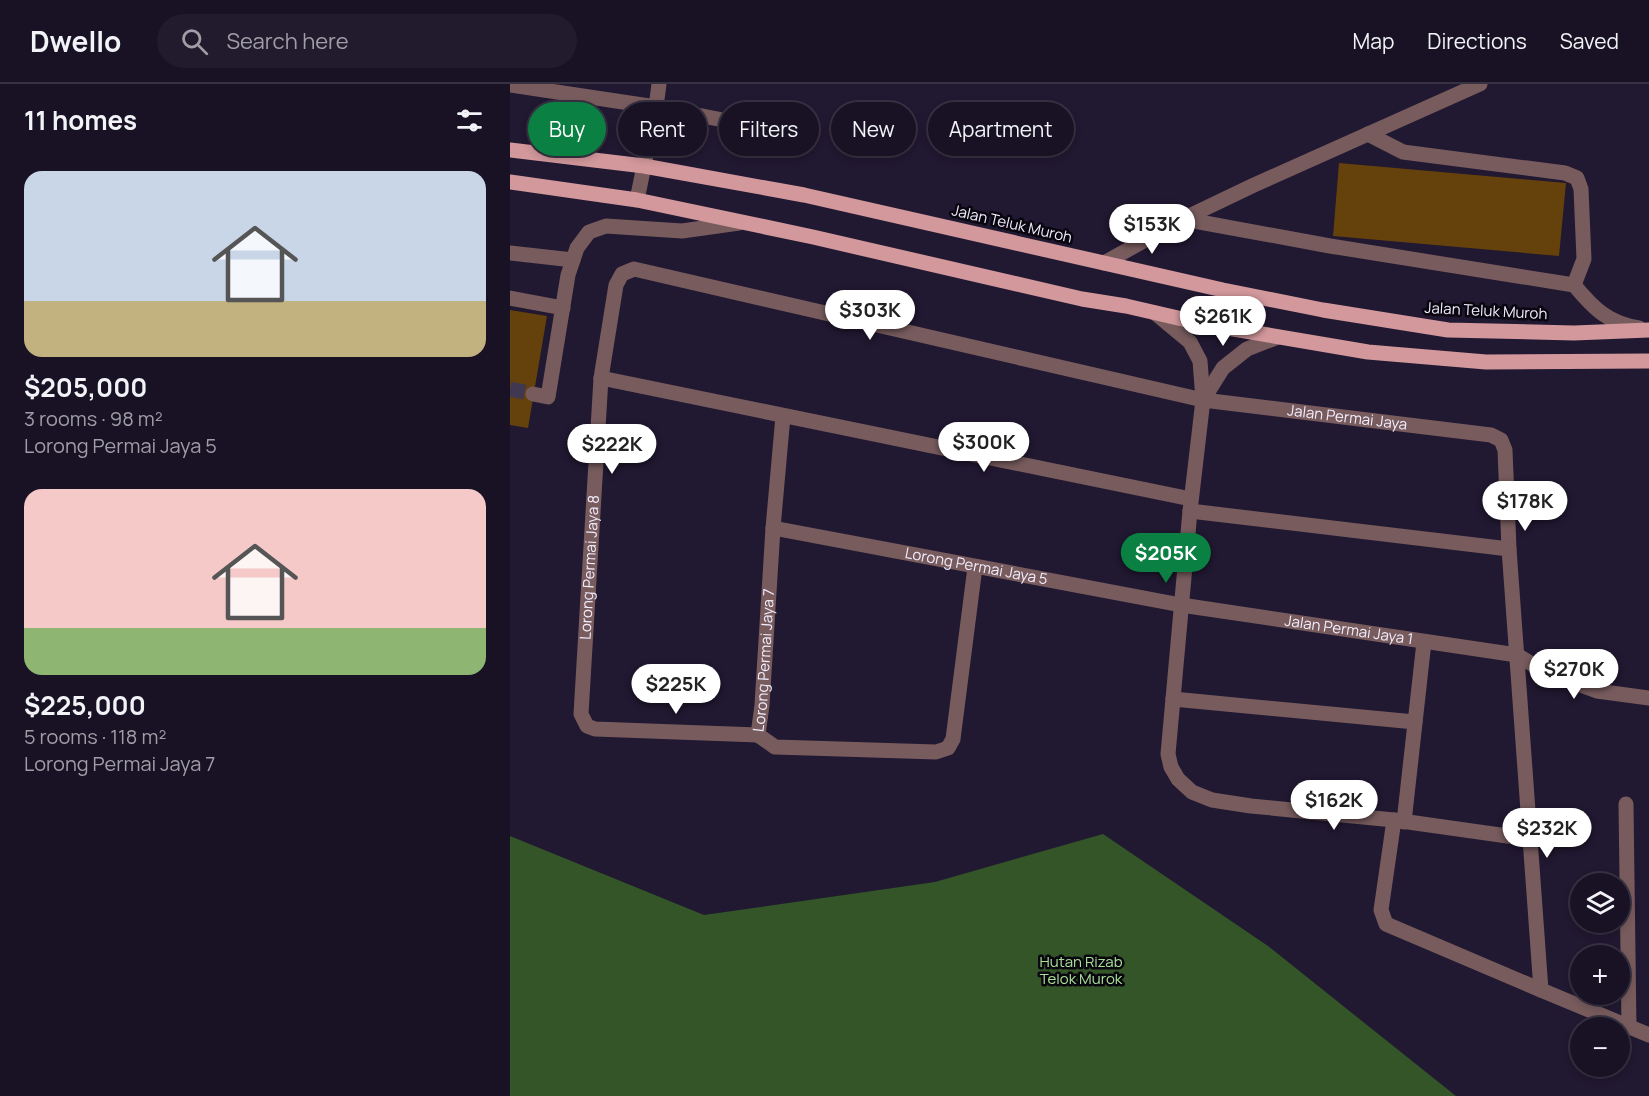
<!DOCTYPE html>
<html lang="en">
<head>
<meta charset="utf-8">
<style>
  body { margin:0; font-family:Manrope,sans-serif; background:#221b2d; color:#f1f3f6; height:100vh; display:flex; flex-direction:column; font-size:22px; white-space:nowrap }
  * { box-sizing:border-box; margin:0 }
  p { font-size:20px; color:#9f9ea7 }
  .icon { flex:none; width:33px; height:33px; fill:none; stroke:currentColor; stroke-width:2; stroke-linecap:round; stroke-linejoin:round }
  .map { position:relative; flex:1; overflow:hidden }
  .drawer { display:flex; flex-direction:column; background:#191225; width:510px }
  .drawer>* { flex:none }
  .guide { position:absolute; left:18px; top:18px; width:570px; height:54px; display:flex; gap:12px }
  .fabs { position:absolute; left:1060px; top:789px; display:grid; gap:12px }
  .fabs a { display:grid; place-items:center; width:60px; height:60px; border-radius:50%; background:#191225; box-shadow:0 3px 9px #0003,0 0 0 2px #373242; font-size:30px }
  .price { position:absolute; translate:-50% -51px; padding:0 14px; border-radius:21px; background:#fff; color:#222; font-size:20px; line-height:39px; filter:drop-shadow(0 2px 3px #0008) }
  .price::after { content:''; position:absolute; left:50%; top:36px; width:18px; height:14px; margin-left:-9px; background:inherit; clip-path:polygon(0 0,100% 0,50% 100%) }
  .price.current { background:#0b8043; color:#fff }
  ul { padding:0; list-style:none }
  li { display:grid; align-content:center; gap:12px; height:318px; padding:0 24px }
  li span { display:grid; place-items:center; height:186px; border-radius:18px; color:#555 }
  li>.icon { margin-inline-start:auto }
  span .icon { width:108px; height:108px; fill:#fffc; stroke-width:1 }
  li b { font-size:26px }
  h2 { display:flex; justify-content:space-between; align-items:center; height:72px; padding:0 24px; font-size:26px }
  .chip { padding:0 21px; border-radius:27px; background:#191225; box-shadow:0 3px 9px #0003,0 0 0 2px #373242; font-size:21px; line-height:54px }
  .chip.current { background:#0b8043; color:#fff }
  header { display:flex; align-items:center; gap:36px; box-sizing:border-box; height:84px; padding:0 30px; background:#191225; border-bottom:2px solid #373242 }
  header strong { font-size:28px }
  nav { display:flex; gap:33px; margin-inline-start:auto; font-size:21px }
  .search { width:420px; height:54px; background:#221b2d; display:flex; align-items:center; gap:15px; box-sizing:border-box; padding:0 21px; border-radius:33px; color:#9f9ea7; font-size:22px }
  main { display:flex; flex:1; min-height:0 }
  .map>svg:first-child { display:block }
  .forest { fill:#335527 }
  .building { fill:#65410b }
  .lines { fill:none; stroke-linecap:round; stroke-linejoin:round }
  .minor-tunnel { stroke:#403850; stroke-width:15; stroke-dasharray:15 8; stroke-linecap:butt }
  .minor { stroke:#775b5d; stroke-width:15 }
  .major { stroke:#d2989c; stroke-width:15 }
  .labels { text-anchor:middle; stroke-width:5; stroke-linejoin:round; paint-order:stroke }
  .street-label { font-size:15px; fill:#f2edfe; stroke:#090610 }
  .park-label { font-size:15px; fill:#aae098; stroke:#090610 }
</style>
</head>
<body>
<header>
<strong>Dwello</strong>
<div class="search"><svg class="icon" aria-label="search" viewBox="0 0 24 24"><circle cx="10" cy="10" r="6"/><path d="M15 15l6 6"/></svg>Search here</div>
<nav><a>Map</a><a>Directions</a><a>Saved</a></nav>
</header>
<main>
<section class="drawer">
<h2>11 homes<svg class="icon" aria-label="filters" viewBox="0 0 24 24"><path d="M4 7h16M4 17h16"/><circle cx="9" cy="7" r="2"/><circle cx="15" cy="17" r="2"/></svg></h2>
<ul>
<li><span style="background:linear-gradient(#c9d6e8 70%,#c2b280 0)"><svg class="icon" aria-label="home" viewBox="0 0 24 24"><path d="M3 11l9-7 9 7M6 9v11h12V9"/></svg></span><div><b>$205,000</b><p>3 rooms · 98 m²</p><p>Lorong Permai Jaya 5</p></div></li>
<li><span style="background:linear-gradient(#f6c9c9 75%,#8fb573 0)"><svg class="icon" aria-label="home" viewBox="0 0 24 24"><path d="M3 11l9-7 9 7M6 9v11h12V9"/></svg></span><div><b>$225,000</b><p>5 rooms · 118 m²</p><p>Lorong Permai Jaya 7</p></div></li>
</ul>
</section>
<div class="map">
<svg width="1139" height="1012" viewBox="0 0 1139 1012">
  <rect width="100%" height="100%" fill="#211831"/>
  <path class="forest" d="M593 750 758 862 946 1012H0V752L194 831 425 798Z"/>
  <path class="building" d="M829 79 1056 99 1049 172 823 152Z
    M0 226 37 232 18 344 0 341Z"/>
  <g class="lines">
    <path class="minor-tunnel" d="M0 305 23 310"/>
    <g class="minor">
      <path d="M0 1 146 23 249 43"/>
      <path d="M858 50 893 68 1055 89 1067 94 1071 105 1074 175 1064 201"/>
      <path d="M127 116 146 23 149 0"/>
      <path d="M673 135 820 162 1064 201C1084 225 1098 239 1129 244"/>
      <path d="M0 169 63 176"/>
      <path d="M594 179 673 135 744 101 970 0"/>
      <path d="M0 214 53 224"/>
      <path d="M645 229 680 258 690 277 693 316 680 427 658 670 661 683 668 695 682 708 702 716 741 722 884 736 1019 755"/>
      <path id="s1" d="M91 294 106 201 112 190 124 185 693 316 981 351 991 356 995 366 999 465 1031 906 1139 951"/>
      <path d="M23 310 38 313 58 191 67 164 79 148 96 142 172 147 229 139"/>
      <path d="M693 316 713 284 737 265 768 253"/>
      <path d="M680 427 999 465"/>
      <path id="s2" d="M263 444 671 521 1007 571 1035 588 1087 607 1139 614"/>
      <path d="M663 615 905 638"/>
      <path id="s3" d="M248 651 85 645 77 642 71 630 91 294 681 415"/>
      <path d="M248 651 265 663 426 668 438 664 443 655 465 483"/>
      <path id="s4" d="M248 651 252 621 263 444 273 332"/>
      <path d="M1116 720 1119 944"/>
      <path d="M884 736 871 826 876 840 1031 906"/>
      <path d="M894 738 914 558"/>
    </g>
    <path class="major" d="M0 66 134 82 294 111 713 206 813 226 938 246 1064 249 1139 246
      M0 98 127 116 303 153 572 215 616 222 694 240 858 268 976 278 1139 277"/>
  </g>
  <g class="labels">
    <g class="street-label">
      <text transform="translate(502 140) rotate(13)" y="5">Jalan Teluk Muroh</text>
      <text transform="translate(976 227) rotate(3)" y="5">Jalan Teluk Muroh</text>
      <text dy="5" stroke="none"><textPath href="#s1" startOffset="849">Jalan Permai Jaya</textPath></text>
      <text dy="5" stroke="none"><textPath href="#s3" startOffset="332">Lorong Permai Jaya 8</textPath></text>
      <text dy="5" stroke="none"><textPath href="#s2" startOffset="207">Lorong Permai Jaya 5</textPath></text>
      <text dy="5" stroke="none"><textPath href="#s2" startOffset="585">Jalan Permai Jaya 1</textPath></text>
      <text dy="5" stroke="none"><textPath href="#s4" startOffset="75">Lorong Permai Jaya 7</textPath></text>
    </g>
    <g class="park-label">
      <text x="571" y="883">Hutan Rizab<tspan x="571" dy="17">Telok Murok</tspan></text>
    </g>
  </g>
</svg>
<div class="fabs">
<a><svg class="icon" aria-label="layers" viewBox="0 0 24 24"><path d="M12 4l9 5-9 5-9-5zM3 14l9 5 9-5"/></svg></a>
<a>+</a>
<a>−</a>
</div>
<b class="price" style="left:642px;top:171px">$153K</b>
<b class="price" style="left:360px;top:257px">$303K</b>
<b class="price" style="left:713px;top:263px">$261K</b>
<b class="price" style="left:474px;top:389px">$300K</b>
<b class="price" style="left:102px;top:391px">$222K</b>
<b class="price" style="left:1015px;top:448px">$178K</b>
<b class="price current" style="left:656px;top:500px">$205K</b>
<b class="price" style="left:1064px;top:616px">$270K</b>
<b class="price" style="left:166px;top:631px">$225K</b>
<b class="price" style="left:824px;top:747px">$162K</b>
<b class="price" style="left:1037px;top:775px">$232K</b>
<div class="guide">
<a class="chip current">Buy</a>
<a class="chip">Rent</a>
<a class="chip">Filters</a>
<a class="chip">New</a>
<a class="chip">Apartment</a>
</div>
</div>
</main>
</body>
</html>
